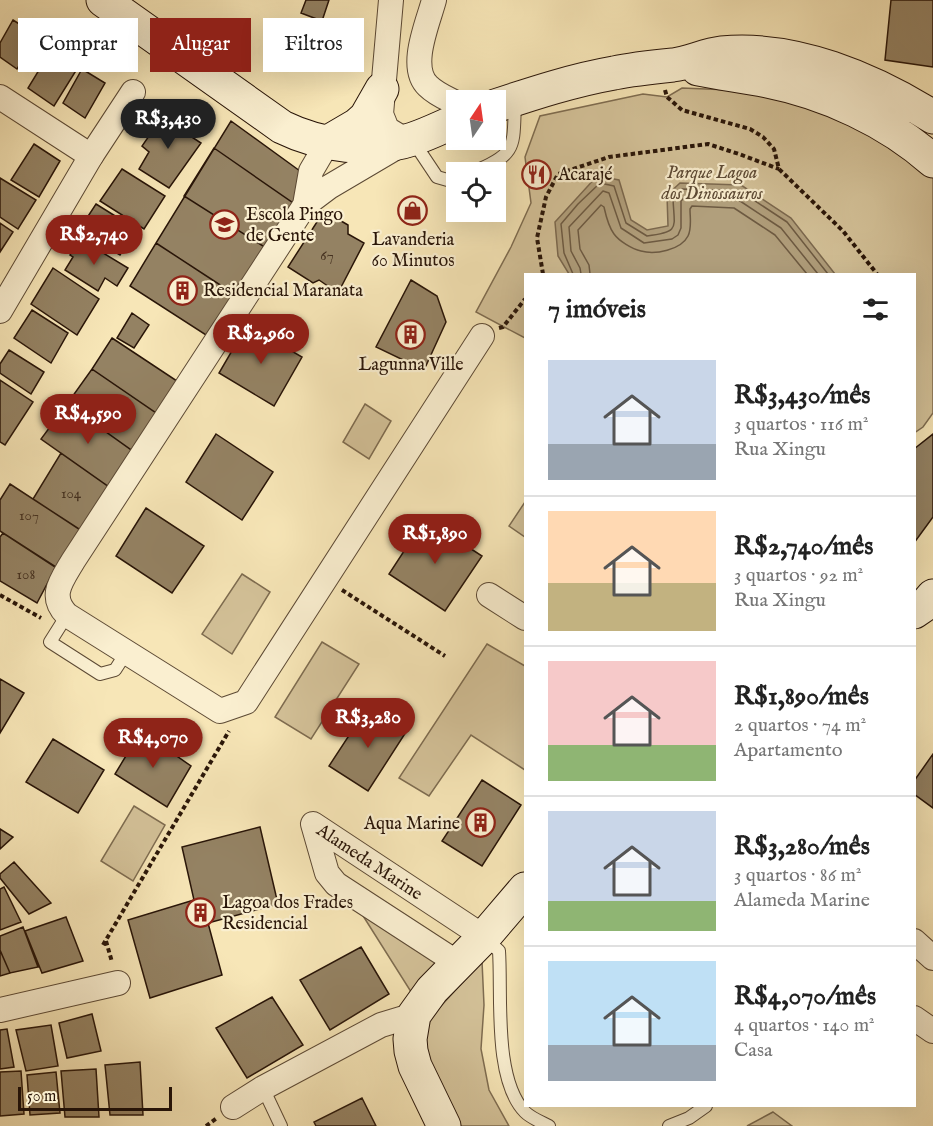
<!DOCTYPE html>
<html lang="pt">
<head>
<meta charset="utf-8">
<style>
  body { margin:0; font-family:"IM FELL English",serif; background:#f2f2f2; color:#222; height:100vh; display:flex; flex-direction:column; font-size:22px; white-space:nowrap }
  * { box-sizing:border-box; margin:0 }
  p { font-size:20px; color:#767676 }
  .icon { flex:none; width:33px; height:33px; fill:none; stroke:currentColor; stroke-width:2; stroke-linecap:round; stroke-linejoin:round }
  .map { position:relative; flex:1; overflow:hidden }
  .sheet { position:absolute; left:524px; top:273px; width:392px; height:834px; display:flex; flex-direction:column; background:#fff; border-radius:0px; box-shadow:0 6px 24px #0002 }
  .sheet>* { flex:none }
  .banner { position:absolute; left:18px; top:18px; width:416px; height:54px; display:flex; gap:12px }
  .needle { width:39px; rotate:13deg }
  .controls { position:absolute; left:446px; top:90px; display:grid; gap:12px }
  .controls a { display:grid; place-items:center; width:60px; height:60px; border-radius:0px; background:#fff; box-shadow:0 6px 24px #0002; font-size:30px }
  .scale { position:absolute; left:18px; bottom:15px; width:154px; box-sizing:border-box; padding-left:6px; border:3px solid #291508; border-top:0; font-size:16px; line-height:21px; white-space:nowrap; color:#291508; -webkit-text-stroke:4px #faefd0; paint-order:stroke }
  .price { position:absolute; translate:-50% -51px; padding:0 14px; border-radius:21px; background:#8f2418; color:#fff; font-size:20px; line-height:39px; filter:drop-shadow(0 2px 3px #0008) }
  .price::after { content:''; position:absolute; left:50%; top:36px; width:18px; height:14px; margin-left:-9px; background:inherit; clip-path:polygon(0 0,100% 0,50% 100%) }
  .price.on { background:#222; color:#fff }
  ul { padding:0; list-style:none }
  li { display:flex; align-items:center; gap:18px; height:150px; padding:0 24px }
  li+li { border-top:2px solid #e0e0e0 }
  li span { display:grid; place-items:center; flex:none; width:168px; height:120px; border-radius:0px; color:#555 }
  li>.icon { margin-inline-start:auto }
  span .icon { width:72px; height:72px; fill:#fffc; stroke-width:1 }
  li b { font-size:26px }
  h2 { display:flex; justify-content:space-between; align-items:center; height:72px; padding:0 24px; font-size:26px }
  .pill { padding:0 21px; border-radius:0px; background:#fff; box-shadow:0 6px 24px #0002; font-size:21px; line-height:54px }
  .pill.on { background:#8f2418; color:#fff }
  .map>svg:first-child { display:block }
  .green { fill:#d4c299; stroke:#7e6c50; stroke-width:1.5 }
  .water { fill:#b19f7c; stroke:#7b684e; stroke-width:1.5 }
  .lines { fill:none; stroke-linecap:round; stroke-linejoin:round }
  .shore { stroke:#6d5a42; stroke-width:1.5 }
  .building { fill:#948263; stroke:#291508; stroke-width:1.5 }
  .lane-casing { stroke:#5c4934; stroke-width:14 }
  .street-casing { stroke:#5c4934; stroke-width:26 }
  .secondary-casing { stroke:#291508; stroke-width:35 }
  .path { stroke:#291508; stroke-width:4; stroke-dasharray:4.5 3; stroke-linecap:butt }
  .lane { stroke:#faefd0; stroke-width:12 }
  .street { stroke:#faefd0; stroke-width:24 }
  .secondary { stroke:#faefd0; stroke-width:33 }
  .labels { text-anchor:middle; stroke-width:4.5; stroke-linejoin:round; paint-order:stroke }
  .number-label { font-size:15px; fill:#44301f }
  .park-label { font-size:18px; font-style:italic; fill:#5c4934; stroke:#faefd0 }
  .poi-label { font-size:18px; fill:#291508; stroke:#faefd0; text-anchor:start }
  .street-label { font-size:18px; fill:#291508; stroke:#faefd0 }
</style>
</head>
<body>
<div class="map">
<svg width="933" height="1126" viewBox="0 0 933 1126">
  <rect width="100%" height="100%" fill="#f7e6b7"/>
  <filter id="stains"><feTurbulence type="fractalNoise" baseFrequency=".00333" numOctaves="4"/><feColorMatrix values="0 0 0 0 .2 0 0 0 0 .09 0 0 0 0 .02 0 0 0 .5 -.17"/></filter>
  <radialGradient id="worn" r=".72"><stop offset=".6" stop-color="#630" stop-opacity="0"/><stop offset="1" stop-color="#630" stop-opacity=".3"/></radialGradient>
  <path class="green" d="M682 88 730 90 803 100 897 145 927 169 933 177V413L923 427 914 433V274H525V338L476 312 511 247 531 203 525 157 540 116 643 94 667 97Z
    M365 404 391 421 369 459 343 442Z
    M525 502V537L509 526Z
    M242 574 270 592 232 654 202 634Z
    M322 642 359 664 311 739 275 717Z
    M487 644 525 666V770L471 735 429 796 399 778Z
    M134 806 165 825 133 881 101 861Z
    M360 911 438 964 413 995Z
    M482 961 484 1005 481 1049 489 1090 509 1126H461L422 1045 430 1018Z
    M773 1112 792 1126H747Z"/>
  <path class="water" d="M597 176 619 180 631 220 647 230 668 226 667 195 680 183 741 185 791 218 835 274H569L558 256 555 222Z"/>
  <g class="lines">
    <path class="shore" d="M573 274 564 253 561 224 578 204 600 183 614 186 626 223 647 236C681 232 674 228 673 198L682 189 740 191 787 222 828 274
      M581 274 580 268 571 251 569 227 603 191 609 193 621 228 644 243 672 239 678 235 681 228V201L685 197 737 199 781 228 818 274
      M590 274 589 265 580 249 578 230 601 205 604 207C606 216 608 226 614 234 619 241 632 249 641 251 655 255 681 250 688 236 692 228 690 218 690 209L692 206 734 208 775 235 807 274"/>
  </g>
  <path class="building" d="M306 0H329L322 21 301 13Z
    M891 0H933V67L885 60Z
    M13 20 38 36 17 69 0 57V43Z
    M336 25 352 43 334 58 319 39Z
    M305 26 309 50 285 54 280 31Z
    M50 52 77 69 54 106 28 88Z
    M82 69 105 83 85 118 63 103Z
    M167 110 184 119 178 128 201 143 169 188 139 169 149 152 142 146Z
    M231 121 300 171 296 205 234 294 156 243Z
    M34 144 60 161 39 197 11 180Z
    M214 148 296 205 266 248 184 196Z
    M122 169 165 196 144 229 100 201Z
    M0 178 36 200 18 229 0 217Z
    M96 204 136 229 120 255 79 230Z
    M324 211 348 225V234L364 243 338 293 319 280 313 283 288 267Z
    M0 223 13 232 0 252Z
    M80 239 128 268 117 286 105 278 98 291 65 270 73 257 70 255Z
    M156 243 234 294 206 335 130 286Z
    M53 268 99 299 77 335 31 304Z
    M411 280 437 296 446 322 424 370 376 347Z
    M32 310 68 333 51 363 14 338Z
    M132 313 149 325 134 348 117 338Z
    M247 325 302 357 274 406 219 373Z
    M112 338 180 383 159 415 92 369Z
    M9 350 44 372 31 394 0 373V364Z
    M92 369 159 415 134 452 67 404Z
    M0 380 33 402 5 445 0 442Z
    M67 404 134 452 109 487 41 439Z
    M216 434 273 472 242 520 186 482Z
    M933 434V517L914 543V449Z
    M61 453 109 487 82 531 33 499Z
    M10 484 82 531 58 569 0 531V500Z
    M146 508 204 546 172 593 116 556Z
    M425 519 482 556 445 611 389 574Z
    M3 533 56 567 37 603 0 581V537Z
    M0 679 24 693 0 733Z
    M367 708 406 732 368 791 329 766Z
    M141 731 191 766 167 807 115 774Z
    M53 739 104 770 78 813 26 782Z
    M933 754V808L914 794V781Z
    M482 780 521 805 482 866 442 841Z
    M260 827 278 904 208 923 222 975 150 998 128 920 194 900 182 847Z
    M0 829 13 837 0 849Z
    M14 862 51 903 29 914 0 878V874Z
    M4 887 21 922 0 930V889Z
    M66 917 83 961 42 973 25 931Z
    M23 927 38 967 10 973 0 950V936Z
    M361 947 389 994 330 1030 300 980Z
    M0 950 10 973 0 976Z
    M272 997 303 1045 247 1078 216 1028Z
    M92 1014 101 1051 67 1058 59 1023Z
    M51 1025 58 1066 26 1071 16 1030Z
    M7 1029 14 1067 0 1069V1030Z
    M140 1062 143 1115H110L105 1065Z
    M96 1069 99 1117H65L61 1071Z
    M21 1071 24 1114 0 1116V1072Z
    M56 1072 60 1113 30 1115 27 1075Z
    M362 1098 376 1126H316L314 1122Z"/>
  <g class="lines">
    <defs>
      <path id="lane" d="M413 141 437 177 451 181 456 180
        M473 172C518 154 513 147 515 102
        M67 615 50 642 100 674 115 670 126 653
        M485 938 499 951C502 994 493 1079 525 1112 531 1118 541 1122 549 1126
        M263 1088 281 1126
        M669 1126 689 1118 706 1106"/>
      <g id="street">
        <path d="M434 0C428 23 408 67 428 86 436 94 446 98 456 103"/>
        <path d="M0 97 91 156"/>
        <path d="M328 142 311 171 305 205 73 561C62 580 48 596 67 615L220 711 246 702 482 336"/>
        <path d="M305 205 329 187 407 141 387 129 381 114 391 0"/>
        <path d="M0 311 91 156 133 92"/>
        <path d="M489 595 525 618"/>
        <path d="M914 941 933 958"/>
        <path id="s1" d="M459 964 336 884 327 873 313 824 484 937"/>
        <path d="M0 1010 118 983"/>
        <path d="M914 1018 933 1031"/>
        <path d="M233 1107 263 1088 381 1025 414 1015"/>
      </g>
      <path id="secondary" d="M103 0 282 127C321 146 371 153 413 139 428 134 442 127 456 121
        M698 69C721 74 744 76 767 81 827 93 888 121 933 161
        M495 106C534 93 574 80 614 73 633 69 653 67 673 65 689 63 705 55 722 53 795 46 872 79 933 117
        M328 142 357 125 366 117 382 89
        M914 612 927 603 933 596
        M444 1126 415 1066 411 1051 410 1039 414 1015 432 990 484 937 525 889"/>
    </defs>
    <use href="#lane" class="lane-casing"/>
    <use href="#street" class="street-casing"/>
    <use href="#secondary" class="secondary-casing"/>
    <path class="path" d="M665 90 667 97 682 110 750 129 763 137 774 149 779 169 843 231 877 274
      M543 274 537 238 546 197 558 174 609 157 708 144 739 154 779 169
      M499 328 503 327 525 299
      M342 590 445 656
      M0 595 41 618
      M106 941 112 962
      M103 945 229 731
      M206 1126 217 1118"/>
    <use href="#lane" class="lane"/>
    <use href="#street" class="street"/>
    <use href="#secondary" class="secondary"/>
  </g>
  <defs>
    <symbol id="restaurant-ring" viewBox="-11 -11 22 22"><circle r="9.5" fill="#faefd0" stroke="#8f2418" stroke-width="1.5"/><path d="M-5-6h1v4h1v-4h1v4h1v-4h1v5L-1.5 .5V6h-2V.5L-5-1ZM5-6V6H3V1.5H1.5Q1.5-4 5-6Z" fill="#8f2418"/></symbol>
    <symbol id="shop-ring" viewBox="-11 -11 22 22"><circle r="9.5" fill="#faefd0" stroke="#8f2418" stroke-width="1.5"/><path d="M-5-2.5h2.3a2.7 3.5 0 0 1 5.4 0H5L5.5 6h-11ZM-1.5-2.5h3a1.5 2.3 0 0 0-3 0Z" fill="#8f2418"/></symbol>
    <symbol id="school-ring" viewBox="-11 -11 22 22"><circle r="9.5" fill="#faefd0" stroke="#8f2418" stroke-width="1.5"/><path d="M0-5L7-2L0 1L-7-2ZM-4 1L0 2.5L4 1V4Q0 6-4 4Z" fill="#8f2418"/></symbol>
    <symbol id="building-ring" viewBox="-11 -11 22 22"><circle r="9.5" fill="#faefd0" stroke="#8f2418" stroke-width="1.5"/><path d="M-4-6H4V6H1V3H-1V6H-4ZM-2.5-4.3h1.7v1.8h-1.7ZM.8-4.3h1.7v1.8H.8ZM-2.5-1h1.7V.8h-1.7ZM.8-1h1.7V.8H.8Z" fill="#8f2418"/></symbol>
  </defs>
  <g fill-rule="evenodd">
    <use href="#restaurant-ring" x="520" y="158" width="33" height="33"/>
    <use href="#shop-ring" x="396" y="194" width="33" height="33"/>
    <use href="#school-ring" x="208" y="208" width="33" height="33"/>
    <use href="#building-ring" x="166" y="274" width="33" height="33"/>
    <use href="#building-ring" x="394" y="318" width="33" height="33"/>
    <use href="#building-ring" x="464" y="806" width="33" height="33"/>
    <use href="#building-ring" x="184" y="896" width="33" height="33"/>
  </g>
  <g class="labels">
    <g class="number-label">
      <text x="327" y="260">67</text>
      <text x="71" y="498">104</text>
      <text x="29" y="520">107</text>
      <text x="26" y="579">108</text>
    </g>
    <g class="park-label">
      <text x="712" y="178">Parque Lagoa<tspan x="712" dy="21">dos Dinossauros</tspan></text>
    </g>
    <g class="poi-label">
      <text x="558" y="180">Acarajé</text>
      <text x="246" y="220">Escola Pingo<tspan x="246" dy="21">de Gente</tspan></text>
      <text x="413" y="245" text-anchor="middle">Lavanderia<tspan x="413" dy="21">60 Minutos</tspan></text>
      <text x="203" y="296">Residencial Maranata</text>
      <text x="411" y="370" text-anchor="middle">Lagunna Ville</text>
      <text x="460" y="829" text-anchor="end">Aqua Marine</text>
      <text x="222" y="908">Lagoa dos Frades<tspan x="222" dy="21">Residencial</tspan></text>
    </g>
    <g class="street-label">
      <text dy="6" stroke="none"><textPath href="#s1" startOffset="280">Alameda Marine</textPath></text>
    </g>
  </g>
  <rect width="100%" height="100%" filter="url(#stains)"/>
  <rect width="100%" height="100%" fill="url(#worn)"/>
</svg>
<div class="controls">
<a><svg class="needle" viewBox="-14 -14 28 28"><path d="M0-13l5 13h-10z" fill="#e53935"/><path d="M0 13l5-13h-10z" fill="#767676"/></svg></a>
<a><svg class="icon" aria-label="locate" viewBox="0 0 24 24"><circle cx="12" cy="12" r="6"/><path d="M12 2v4M12 18v4M2 12h4M18 12h4"/></svg></a>
</div>
<div class="scale">50 m</div>
<b class="price on" style="left:168px;top:150px">R$3,430</b>
<b class="price" style="left:94px;top:266px">R$2,740</b>
<b class="price" style="left:261px;top:365px">R$2,960</b>
<b class="price" style="left:88px;top:445px">R$4,590</b>
<b class="price" style="left:435px;top:565px">R$1,890</b>
<b class="price" style="left:368px;top:749px">R$3,280</b>
<b class="price" style="left:153px;top:769px">R$4,070</b>
<div class="banner">
<a class="pill">Comprar</a>
<a class="pill on">Alugar</a>
<a class="pill">Filtros</a>
</div>
<section class="sheet">
<h2>7 imóveis<svg class="icon" aria-label="filters" viewBox="0 0 24 24"><path d="M4 7h16M4 17h16"/><circle cx="9" cy="7" r="2"/><circle cx="15" cy="17" r="2"/></svg></h2>
<ul>
<li><span style="background:linear-gradient(#c9d6e8 70%,#9aa5b1 0)"><svg class="icon" aria-label="home" viewBox="0 0 24 24"><path d="M3 11l9-7 9 7M6 9v11h12V9"/></svg></span><div><b>R$3,430/mês</b><p>3 quartos · 116 m²</p><p>Rua Xingu</p></div></li>
<li><span style="background:linear-gradient(#ffd9b3 60%,#c2b280 0)"><svg class="icon" aria-label="home" viewBox="0 0 24 24"><path d="M3 11l9-7 9 7M6 9v11h12V9"/></svg></span><div><b>R$2,740/mês</b><p>3 quartos · 92 m²</p><p>Rua Xingu</p></div></li>
<li><span style="background:linear-gradient(#f6c9c9 70%,#8fb573 0)"><svg class="icon" aria-label="home" viewBox="0 0 24 24"><path d="M3 11l9-7 9 7M6 9v11h12V9"/></svg></span><div><b>R$1,890/mês</b><p>2 quartos · 74 m²</p><p>Apartamento</p></div></li>
<li><span style="background:linear-gradient(#c9d6e8 75%,#8fb573 0)"><svg class="icon" aria-label="home" viewBox="0 0 24 24"><path d="M3 11l9-7 9 7M6 9v11h12V9"/></svg></span><div><b>R$3,280/mês</b><p>3 quartos · 86 m²</p><p>Alameda Marine</p></div></li>
<li><span style="background:linear-gradient(#bfe0f5 70%,#9aa5b1 0)"><svg class="icon" aria-label="home" viewBox="0 0 24 24"><path d="M3 11l9-7 9 7M6 9v11h12V9"/></svg></span><div><b>R$4,070/mês</b><p>4 quartos · 140 m²</p><p>Casa</p></div></li>
</ul>
</section>
</div>
</body>
</html>
